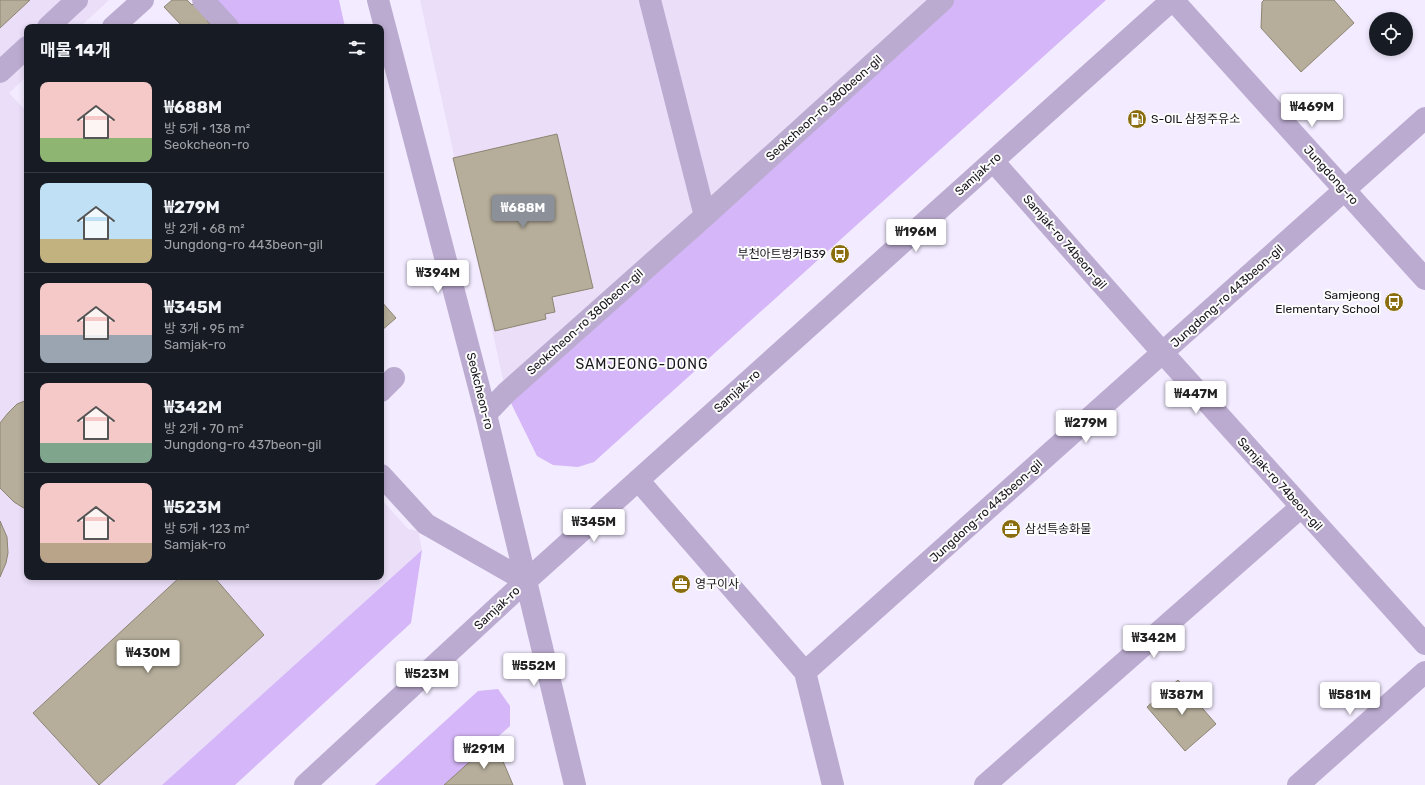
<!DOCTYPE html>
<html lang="ko">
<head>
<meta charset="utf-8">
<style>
  body { margin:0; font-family:Rubik,"Noto Sans KR",sans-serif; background:#242831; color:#f1f3f6; height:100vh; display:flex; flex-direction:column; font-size:15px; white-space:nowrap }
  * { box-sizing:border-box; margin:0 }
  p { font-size:13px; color:#9ea1a6 }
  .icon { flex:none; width:22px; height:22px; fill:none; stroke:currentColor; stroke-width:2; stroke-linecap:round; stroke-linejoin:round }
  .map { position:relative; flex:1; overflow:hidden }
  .details { position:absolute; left:24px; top:24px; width:360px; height:556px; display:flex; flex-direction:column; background:#171b24; border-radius:8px; box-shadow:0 2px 6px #0003 }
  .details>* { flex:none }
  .fabs { position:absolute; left:1369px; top:12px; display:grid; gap:8px }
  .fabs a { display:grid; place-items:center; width:44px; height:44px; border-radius:50%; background:#171b24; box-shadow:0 2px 6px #0003; font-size:20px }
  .price { position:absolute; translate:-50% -34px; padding:0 9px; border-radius:4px; background:#fff; color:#222; font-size:13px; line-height:26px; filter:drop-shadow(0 1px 2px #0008) }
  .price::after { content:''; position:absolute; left:50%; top:24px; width:12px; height:9px; margin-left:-6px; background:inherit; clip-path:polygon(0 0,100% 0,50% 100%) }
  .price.active { background:#8c9099; color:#fff }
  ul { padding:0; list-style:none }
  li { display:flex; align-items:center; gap:12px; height:100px; padding:0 16px }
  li+li { border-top:1px solid #363941 }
  li span { display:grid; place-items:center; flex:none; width:112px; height:80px; border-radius:8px; color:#555 }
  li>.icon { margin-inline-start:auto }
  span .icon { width:48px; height:48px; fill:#fffc; stroke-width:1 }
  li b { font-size:17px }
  h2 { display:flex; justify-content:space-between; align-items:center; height:48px; padding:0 16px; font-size:17px }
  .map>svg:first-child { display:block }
  .built { fill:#eadef8 }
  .green { fill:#d5b6f8 }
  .building { fill:#b6ae9b; stroke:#8c8572 }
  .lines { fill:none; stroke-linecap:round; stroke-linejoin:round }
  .minor { stroke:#bbabd0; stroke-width:22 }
  .labels { text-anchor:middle; stroke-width:4; stroke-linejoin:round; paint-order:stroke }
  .street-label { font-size:12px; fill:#18151c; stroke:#fcfcfc }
  .poi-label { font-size:12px; fill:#18151c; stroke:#fcfcfc; text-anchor:start }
  .quarter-label { font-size:14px; letter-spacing:1px; fill:#18151c; stroke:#fcfcfc }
</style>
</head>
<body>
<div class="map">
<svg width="1425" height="785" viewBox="0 0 1425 785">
  <rect width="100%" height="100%" fill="#f3ebff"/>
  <path class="built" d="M0 0H109L80 27H27V76L9 93 27 112V577H381V499L408 529 418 531 422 550 162 785H0Z
    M420 0H941L506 393Z"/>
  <path class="green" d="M214 0H339L345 27H239Z
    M942 0H1106L594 462 578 467 553 465 537 456 506 393Z
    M422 550 411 623 235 785H162Z
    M498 689 510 706V726L444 785H375L478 691Z"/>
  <path class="building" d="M0 0H30L0 28Z
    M172 0H187L192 5 197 0 213 14 207 21 211 25 209 27H183L164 7Z
    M1264 0H1334L1354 23 1301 72 1261 28 1262 2Z
    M557 134 593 288 552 297 555 312 545 314 546 319 495 331 453 158Z
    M381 301 396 318 381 331Z
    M27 400V510L14 502 0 488V423L8 413 17 404Z
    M0 521 7 537 8 553 6 563 0 577Z
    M180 577H214L264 635 99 785 33 713Z
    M1178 680 1216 724 1185 751 1147 707Z
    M494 740 513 785H444Z"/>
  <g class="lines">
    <path class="minor" d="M203 0 228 27
      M378 0 486 414 575 785
      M650 0 705 216
      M1173 0 1425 279
      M48 27 77 0
      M113 27 143 0
      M0 72 27 47
      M993 161 1163 353 1425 644
      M381 391 394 378
      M486 414 506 393 705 216 943 0
      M381 475 426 524 526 581
      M638 480 805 672 833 785
      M805 672 1425 118
      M305 785 526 581 1172 0
      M985 785 1301 507
      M1298 785 1425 672"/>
  </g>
  <defs>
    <symbol id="fuel-disc" viewBox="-11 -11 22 22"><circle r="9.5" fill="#8a6d0e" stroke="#fcfcfc"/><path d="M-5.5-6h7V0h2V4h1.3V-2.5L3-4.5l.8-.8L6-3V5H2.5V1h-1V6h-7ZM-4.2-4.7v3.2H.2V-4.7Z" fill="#fff"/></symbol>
    <symbol id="bus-disc" viewBox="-11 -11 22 22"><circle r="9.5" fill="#8a6d0e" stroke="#fcfcfc"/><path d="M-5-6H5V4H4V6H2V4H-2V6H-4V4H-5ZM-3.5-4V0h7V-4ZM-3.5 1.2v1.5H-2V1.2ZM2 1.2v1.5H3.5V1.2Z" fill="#fff"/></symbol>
    <symbol id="office-disc" viewBox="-11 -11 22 22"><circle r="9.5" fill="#8a6d0e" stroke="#fcfcfc"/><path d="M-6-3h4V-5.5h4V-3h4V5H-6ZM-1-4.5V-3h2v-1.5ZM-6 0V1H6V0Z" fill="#fff"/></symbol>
  </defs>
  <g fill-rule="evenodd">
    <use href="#fuel-disc" x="1126" y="108" width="22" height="22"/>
    <use href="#bus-disc" x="829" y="243" width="22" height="22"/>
    <use href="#bus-disc" x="1383" y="291" width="22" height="22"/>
    <use href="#office-disc" x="1000" y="518" width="22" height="22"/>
    <use href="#office-disc" x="670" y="573" width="22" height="22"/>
  </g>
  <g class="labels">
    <g class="street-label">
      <text transform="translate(824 108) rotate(-42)" y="4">Seokcheon-ro 380beon-gil</text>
      <text transform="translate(978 174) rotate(-42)" y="4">Samjak-ro</text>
      <text transform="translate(1331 175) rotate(48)" y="4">Jungdong-ro</text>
      <text transform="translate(1065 242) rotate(49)" y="4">Samjak-ro 74beon-gil</text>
      <text transform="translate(1227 296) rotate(-42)" y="4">Jungdong-ro 443beon-gil</text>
      <text transform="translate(585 322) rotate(-42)" y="4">Seokcheon-ro 380beon-gil</text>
      <text transform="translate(480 391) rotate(76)" y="4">Seokcheon-ro</text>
      <text transform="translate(737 391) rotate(-42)" y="4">Samjak-ro</text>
      <text transform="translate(1280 484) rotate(48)" y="4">Samjak-ro 74beon-gil</text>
      <text transform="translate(986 511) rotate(-42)" y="4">Jungdong-ro 443beon-gil</text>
      <text transform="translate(497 608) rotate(-43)" y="4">Samjak-ro</text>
    </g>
    <g class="poi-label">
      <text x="1151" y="123">S-OIL 삼정주유소</text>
      <text x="826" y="258" text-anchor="end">부천아트벙커B39</text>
      <text x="1380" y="299" text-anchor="end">Samjeong<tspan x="1380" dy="14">Elementary School</tspan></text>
      <text x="1025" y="533">삼선특송화물</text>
      <text x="695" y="588">영구이사</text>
    </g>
    <g class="quarter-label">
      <text x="642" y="369">SAMJEONG-DONG</text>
    </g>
  </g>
</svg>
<div class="fabs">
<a><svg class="icon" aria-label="locate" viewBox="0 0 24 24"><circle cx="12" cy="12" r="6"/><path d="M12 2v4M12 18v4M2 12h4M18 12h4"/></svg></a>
</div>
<b class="price" style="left:1312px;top:128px">₩469M</b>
<b class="price active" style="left:523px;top:229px">₩688M</b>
<b class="price" style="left:916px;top:253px">₩196M</b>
<b class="price" style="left:438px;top:294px">₩394M</b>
<b class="price" style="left:1196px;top:415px">₩447M</b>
<b class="price" style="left:1086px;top:444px">₩279M</b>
<b class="price" style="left:594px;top:543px">₩345M</b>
<b class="price" style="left:1154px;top:659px">₩342M</b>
<b class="price" style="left:148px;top:674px">₩430M</b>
<b class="price" style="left:534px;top:687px">₩552M</b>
<b class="price" style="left:427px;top:695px">₩523M</b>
<b class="price" style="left:1182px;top:716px">₩387M</b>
<b class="price" style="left:1350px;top:716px">₩581M</b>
<b class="price" style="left:484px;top:770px">₩291M</b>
<section class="details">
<h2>매물 14개<svg class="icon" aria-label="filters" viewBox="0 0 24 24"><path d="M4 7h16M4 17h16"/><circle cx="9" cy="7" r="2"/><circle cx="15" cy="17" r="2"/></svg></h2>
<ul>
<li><span style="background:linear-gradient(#f6c9c9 70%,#8fb573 0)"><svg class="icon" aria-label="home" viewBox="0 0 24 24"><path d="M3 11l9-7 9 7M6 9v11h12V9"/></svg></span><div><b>₩688M</b><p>방 5개 · 138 m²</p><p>Seokcheon-ro</p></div></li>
<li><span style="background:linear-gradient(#bfe0f5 70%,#c2b280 0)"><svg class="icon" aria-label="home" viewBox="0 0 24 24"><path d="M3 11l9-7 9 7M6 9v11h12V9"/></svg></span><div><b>₩279M</b><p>방 2개 · 68 m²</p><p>Jungdong-ro 443beon-gil</p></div></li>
<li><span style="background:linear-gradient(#f6c9c9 65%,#9aa5b1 0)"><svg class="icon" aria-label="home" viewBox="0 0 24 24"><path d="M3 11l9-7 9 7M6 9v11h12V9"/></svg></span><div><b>₩345M</b><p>방 3개 · 95 m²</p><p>Samjak-ro</p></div></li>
<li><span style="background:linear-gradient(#f6c9c9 75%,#7fa58c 0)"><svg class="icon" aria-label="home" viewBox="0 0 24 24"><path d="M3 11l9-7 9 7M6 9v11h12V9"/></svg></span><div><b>₩342M</b><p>방 2개 · 70 m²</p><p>Jungdong-ro 437beon-gil</p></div></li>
<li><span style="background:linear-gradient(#f6c9c9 75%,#b9a48a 0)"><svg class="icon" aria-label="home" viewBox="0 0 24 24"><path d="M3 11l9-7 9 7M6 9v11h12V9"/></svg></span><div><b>₩523M</b><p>방 5개 · 123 m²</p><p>Samjak-ro</p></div></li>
</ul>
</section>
</div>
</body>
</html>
